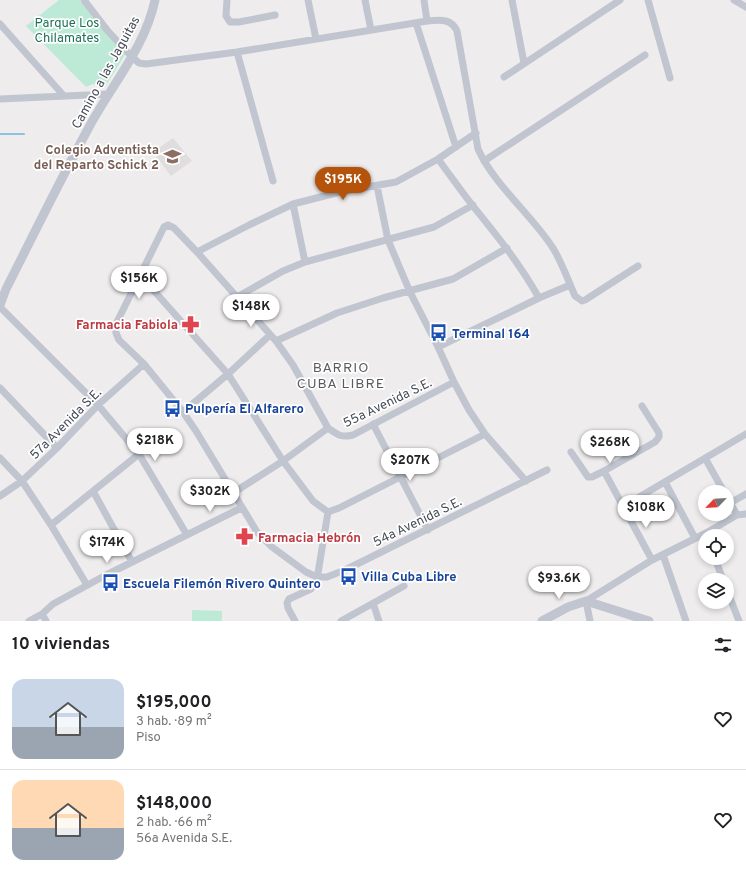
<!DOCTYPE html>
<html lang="es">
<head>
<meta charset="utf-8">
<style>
  body { margin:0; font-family:Overpass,sans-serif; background:#f2f2f2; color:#202124; height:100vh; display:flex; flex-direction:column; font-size:15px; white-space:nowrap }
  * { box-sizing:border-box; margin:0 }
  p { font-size:13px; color:#757577 }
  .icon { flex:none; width:22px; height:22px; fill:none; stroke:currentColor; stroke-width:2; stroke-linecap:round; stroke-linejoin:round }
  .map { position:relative; height:621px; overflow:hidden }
  .details { display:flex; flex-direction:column; background:#fff; flex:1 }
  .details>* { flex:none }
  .needle { width:26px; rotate:245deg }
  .buttons { position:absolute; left:698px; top:485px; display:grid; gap:8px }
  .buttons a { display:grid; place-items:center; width:36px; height:36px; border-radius:50%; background:#fff; box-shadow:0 2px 6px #0003; font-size:20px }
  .price { position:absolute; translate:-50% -34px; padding:0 9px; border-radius:14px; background:#fff; color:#222; font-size:13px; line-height:26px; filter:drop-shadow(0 1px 2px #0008) }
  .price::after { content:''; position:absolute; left:50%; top:24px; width:12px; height:9px; margin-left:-6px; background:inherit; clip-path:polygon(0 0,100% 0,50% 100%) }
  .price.on { background:#b45309; color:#fff }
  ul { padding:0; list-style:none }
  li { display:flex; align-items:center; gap:12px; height:100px; padding:0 12px }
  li+li { border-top:1px solid #e0e0e0 }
  li span { display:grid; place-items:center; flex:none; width:112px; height:80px; border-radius:12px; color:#555 }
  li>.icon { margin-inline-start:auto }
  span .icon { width:48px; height:48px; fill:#fffc; stroke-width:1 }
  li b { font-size:17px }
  h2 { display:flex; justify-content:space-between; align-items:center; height:48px; padding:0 12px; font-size:17px }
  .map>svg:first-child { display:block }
  .education { fill:#dfdddd }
  .green { fill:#bcead6 }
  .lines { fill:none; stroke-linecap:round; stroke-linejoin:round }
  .stream { stroke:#8dc2e4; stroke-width:2 }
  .minor { stroke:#c0c5d0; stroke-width:7 }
  .tertiary { stroke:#c0c5d0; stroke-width:9 }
  .labels { text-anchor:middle; stroke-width:3.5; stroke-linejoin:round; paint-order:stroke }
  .park-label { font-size:13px; fill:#1d7256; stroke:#fff }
  .street-label { font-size:13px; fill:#464c57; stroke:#fff }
  .education-label { font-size:13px; font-weight:bold; fill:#785e54; stroke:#fff; text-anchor:end }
  .health-label { font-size:13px; font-weight:bold; fill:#be3a42; stroke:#fff; text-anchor:end }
  .transit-label { font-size:13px; font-weight:bold; fill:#164399; stroke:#fff; text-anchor:start }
  .neighbourhood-label { font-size:14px; letter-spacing:1px; fill:#595b60; stroke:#fff }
</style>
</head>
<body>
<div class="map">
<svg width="746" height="621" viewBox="0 0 746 621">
  <rect width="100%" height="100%" fill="#eeecec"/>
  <path class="education" d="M173 138 192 161 171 176 153 152Z"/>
  <path class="green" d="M59 0H79L126 53 105 87 93 84 86 87 26 26Z
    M192 610 222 611V621H192Z"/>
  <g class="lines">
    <path class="stream" d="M0 134H24"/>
    <path class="minor" d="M84 0 107 30 131 56 139 63 146 64 237 52 427 21
      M227 0 226 16 230 22H239L275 15
      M308 0 316 39
      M365 0 371 30
      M424 0 427 21C440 20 451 18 457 31L478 149C495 186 531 214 553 248 562 263 568 280 575 296L582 301 585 300 638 266
      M512 0 524 63
      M648 0 670 78
      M734 0 746 7
      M416 23 456 147
      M0 24 64 96
      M237 52 273 181
      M504 77 620 0
      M0 99 109 94
      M484 161 645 55
      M377 186 388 240 410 292 438 347 454 382 469 410 485 434 526 481
      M293 204 305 262
      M197 252 249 225 293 204 344 191 396 182 438 159 476 133
      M140 275 228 374 283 461 313 501 328 512 339 508 485 434
      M237 297 283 271 305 262 434 227 473 205
      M539 298 570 285
      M0 307 98 405 139 454 187 535
      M276 341 337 313 383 298 453 279 507 248
      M438 347 539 298C520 264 498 237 473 206 461 191 450 175 438 159
      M454 382 353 435C341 438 338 435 328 428L293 365 276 341 197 252 174 228 168 225 164 227 115 326 116 333 119 340 144 364 183 412 196 431 257 532 272 547 306 572 317 577H327L345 570 547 470
      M0 388 57 448
      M183 412 228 374 270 335
      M373 424 428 530
      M571 452 588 477H592L604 471 652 560
      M0 458 22 481 51 525 87 585
      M705 458 724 492
      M604 471 655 442 659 437V433L642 406
      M665 482 695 538
      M93 491 132 562
      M233 493 283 461 328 428
      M0 496 22 481 57 448 98 405 144 364
      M727 497 737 515
      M730 503 746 494
      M624 506 746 434
      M51 525 139 454
      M663 555 686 621
      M715 558 723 580
      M727 590 739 621
      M373 603 379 621
      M42 614 46 621
      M29 621 42 614 53 604 106 575 241 508
      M295 621 288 608 287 603 289 599 311 589 317 579 328 512
      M341 621 404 586
      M590 621 586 601 652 560 706 533 737 515 746 514"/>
    <path class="tertiary" d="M0 305 6 289C33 236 59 182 88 129 110 87 145 48 155 0
      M542 621 568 607 586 601 649 621"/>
  </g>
  <defs>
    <symbol id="school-bare" viewBox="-9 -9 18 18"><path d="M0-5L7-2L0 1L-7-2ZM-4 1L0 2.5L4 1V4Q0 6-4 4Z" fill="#8d6e63" stroke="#fff" stroke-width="2.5" paint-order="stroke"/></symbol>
    <symbol id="pharmacy-bare" viewBox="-9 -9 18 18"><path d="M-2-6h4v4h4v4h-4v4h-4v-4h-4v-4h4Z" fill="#e0444e" stroke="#fff" stroke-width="2.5" paint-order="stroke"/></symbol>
    <symbol id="bus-bare" viewBox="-9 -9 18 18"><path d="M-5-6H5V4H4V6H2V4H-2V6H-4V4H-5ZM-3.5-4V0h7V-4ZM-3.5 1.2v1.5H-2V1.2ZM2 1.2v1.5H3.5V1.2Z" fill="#1a4fb4" stroke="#fff" stroke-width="2.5" paint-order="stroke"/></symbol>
  </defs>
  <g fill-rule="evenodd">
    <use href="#school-bare" x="160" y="144" width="25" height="25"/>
    <use href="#pharmacy-bare" x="178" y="312" width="25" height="25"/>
    <use href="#bus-bare" x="426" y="320" width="25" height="25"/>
    <use href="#bus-bare" x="160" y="396" width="25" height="25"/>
    <use href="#pharmacy-bare" x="232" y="524" width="25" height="25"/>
    <use href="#bus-bare" x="336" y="564" width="25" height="25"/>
    <use href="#bus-bare" x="98" y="570" width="25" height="25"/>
  </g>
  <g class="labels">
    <g class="park-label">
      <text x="67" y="27">Parque Los<tspan x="67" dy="15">Chilamates</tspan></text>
    </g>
    <g class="street-label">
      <text transform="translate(105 72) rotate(-61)" y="5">Camino a las Jaguitas</text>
      <text transform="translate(387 402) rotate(-26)" y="5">55a Avenida S.E.</text>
      <text transform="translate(65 423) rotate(-45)" y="5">57a Avenida S.E.</text>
      <text transform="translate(417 521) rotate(-26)" y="5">54a Avenida S.E.</text>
    </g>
    <g class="education-label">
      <text x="159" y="154">Colegio Adventista<tspan x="159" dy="15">del Reparto Schick 2</tspan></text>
    </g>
    <g class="health-label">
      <text x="178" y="329">Farmacia Fabiola</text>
      <text x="258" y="542" text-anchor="start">Farmacia Hebrón</text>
    </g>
    <g class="transit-label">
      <text x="452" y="338">Terminal 164</text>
      <text x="185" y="413">Pulpería El Alfarero</text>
      <text x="361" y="581">Villa Cuba Libre</text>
      <text x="123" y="588">Escuela Filemón Rivero Quintero</text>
    </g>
    <g class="neighbourhood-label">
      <text x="341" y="372">BARRIO<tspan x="341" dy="16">CUBA LIBRE</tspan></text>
    </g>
  </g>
</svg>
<div class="buttons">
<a><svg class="needle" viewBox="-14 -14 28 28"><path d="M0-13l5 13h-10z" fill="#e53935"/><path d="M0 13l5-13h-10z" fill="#757577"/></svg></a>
<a><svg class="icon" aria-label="locate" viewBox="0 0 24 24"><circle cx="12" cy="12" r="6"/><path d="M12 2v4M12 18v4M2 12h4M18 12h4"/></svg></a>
<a><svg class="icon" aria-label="layers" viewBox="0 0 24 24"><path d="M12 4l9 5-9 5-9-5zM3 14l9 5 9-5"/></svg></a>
</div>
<b class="price on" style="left:343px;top:201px">$195K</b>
<b class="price" style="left:139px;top:300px">$156K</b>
<b class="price" style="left:251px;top:328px">$148K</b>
<b class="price" style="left:155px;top:462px">$218K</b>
<b class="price" style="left:610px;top:464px">$268K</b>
<b class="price" style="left:410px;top:482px">$207K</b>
<b class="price" style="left:210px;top:513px">$302K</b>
<b class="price" style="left:646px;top:529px">$108K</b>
<b class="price" style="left:107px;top:564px">$174K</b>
<b class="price" style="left:559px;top:600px">$93.6K</b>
</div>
<section class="details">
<h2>10 viviendas<svg class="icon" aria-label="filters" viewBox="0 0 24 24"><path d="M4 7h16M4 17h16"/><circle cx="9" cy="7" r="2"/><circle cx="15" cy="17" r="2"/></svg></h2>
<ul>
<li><span style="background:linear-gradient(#c9d6e8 60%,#9aa5b1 0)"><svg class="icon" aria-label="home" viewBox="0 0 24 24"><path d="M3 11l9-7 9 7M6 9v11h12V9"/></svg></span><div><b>$195,000</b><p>3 hab. · 89 m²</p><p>Piso</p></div><svg class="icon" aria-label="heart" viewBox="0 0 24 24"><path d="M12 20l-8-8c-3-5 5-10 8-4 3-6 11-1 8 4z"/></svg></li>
<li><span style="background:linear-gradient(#ffd9b3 60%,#9aa5b1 0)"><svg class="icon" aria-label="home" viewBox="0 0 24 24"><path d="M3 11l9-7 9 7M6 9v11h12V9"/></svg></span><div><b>$148,000</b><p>2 hab. · 66 m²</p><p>56a Avenida S.E.</p></div><svg class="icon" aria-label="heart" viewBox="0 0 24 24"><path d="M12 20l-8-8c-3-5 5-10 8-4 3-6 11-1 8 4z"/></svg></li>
</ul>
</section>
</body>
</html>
